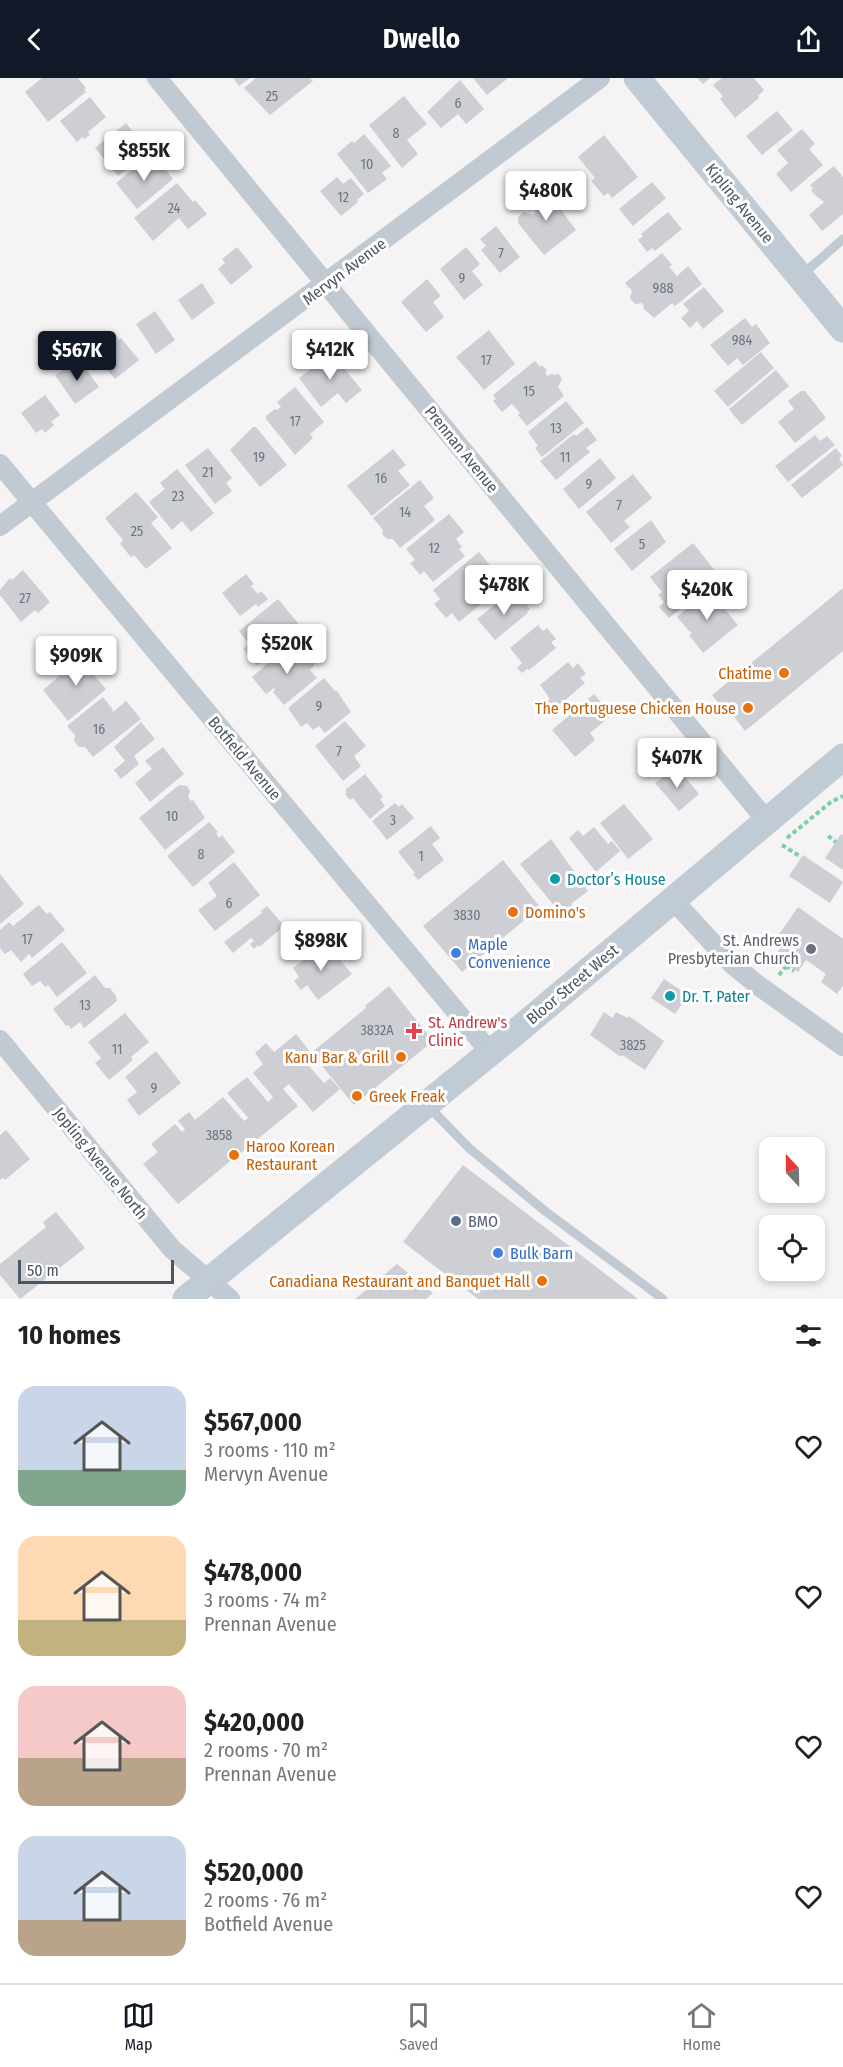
<!DOCTYPE html>
<html lang="en">
<head>
<meta charset="utf-8">
<style>
  body { margin:0; font-family:"Fira Sans Condensed",sans-serif; background:#f2f2f2; color:#222; height:100vh; display:flex; flex-direction:column; font-size:22px; white-space:nowrap }
  * { box-sizing:border-box; margin:0 }
  p { font-size:20px; color:#767676 }
  .icon { flex:none; width:33px; height:33px; fill:none; stroke:currentColor; stroke-width:2; stroke-linecap:round; stroke-linejoin:round }
  .map { position:relative; height:1221px; overflow:hidden }
  .side { display:flex; flex-direction:column; background:#fff; flex:1 }
  .side>* { flex:none }
  .needle { width:39px; rotate:338deg }
  .controls { position:absolute; left:759px; top:1059px; display:grid; gap:12px }
  .controls a { display:grid; place-items:center; width:66px; height:66px; border-radius:12px; background:#fff; box-shadow:0 3px 9px #0003; font-size:30px }
  .scale { position:absolute; left:18px; bottom:15px; width:156px; box-sizing:border-box; padding-left:6px; border:3px solid #4a5661; border-top:0; font-size:16px; line-height:21px; white-space:nowrap; color:#4a5661; -webkit-text-stroke:4px #fff; paint-order:stroke }
  .price { position:absolute; translate:-50% -51px; padding:0 14px; border-radius:6px; background:#fff; color:#222; font-size:20px; line-height:39px; filter:drop-shadow(0 2px 3px #0008) }
  .price::after { content:''; position:absolute; left:50%; top:36px; width:18px; height:14px; margin-left:-9px; background:inherit; clip-path:polygon(0 0,100% 0,50% 100%) }
  .price.on { background:#111827; color:#fff }
  ul { padding:0; list-style:none }
  li { display:flex; align-items:center; gap:18px; height:150px; padding:0 18px }
  li span { display:grid; place-items:center; flex:none; width:168px; height:120px; border-radius:18px; color:#555 }
  li>.icon { margin-inline-start:auto }
  span .icon { width:72px; height:72px; fill:#fffc; stroke-width:1 }
  li b { font-size:26px }
  h2 { display:flex; justify-content:space-between; align-items:center; height:72px; padding:0 18px; font-size:26px }
  header { display:flex; justify-content:space-between; align-items:center; height:78px; padding:0 18px; background:#111827; color:#fff; font-size:27px; font-weight:700 }
  .tab-bar { display:flex; justify-content:space-around; align-items:center; height:84px; border-top:2px solid #e0e0e0; background:#fff; font-size:16px; color:#767676 }
  .tab-bar a { display:grid; justify-items:center; gap:3px }
  .tab-bar .on { color:#111827 }
  .map>svg:first-child { display:block }
  .building { fill:#cdcfd5 }
  .lines { fill:none; stroke-linecap:round; stroke-linejoin:round }
  .path { stroke:#7ad0a6; stroke-width:4; stroke-dasharray:4.5 3; stroke-linecap:butt }
  .lane { stroke:#c1cad2; stroke-width:9 }
  .street { stroke:#c1cad2; stroke-width:20 }
  .secondary { stroke:#c1cbd6; stroke-width:27 }
  .food-dot { fill:#e8710a; stroke:#fff; stroke-width:2 }
  .culture-dot { fill:#0f9aa8; stroke:#fff; stroke-width:2 }
  .worship-dot { fill:#6b7280; stroke:#fff; stroke-width:2 }
  .shop-dot { fill:#3f7fe0; stroke:#fff; stroke-width:2 }
  .health-dot { fill:#e0444e; stroke:#fff; stroke-width:2 }
  .service-dot { fill:#5c6f8a; stroke:#fff; stroke-width:2 }
  .labels { text-anchor:middle; stroke-width:6; stroke-linejoin:round; paint-order:stroke }
  .number-label { font-size:14px; fill:#6b747e }
  .street-label { font-size:16px; fill:#4a5661; stroke:#fff }
  .food-label { font-size:16px; fill:#c56008; stroke:#fff; text-anchor:end }
  .culture-label { font-size:16px; fill:#0d838f; stroke:#fff; text-anchor:start }
  .worship-label { font-size:16px; fill:#5b616d; stroke:#fff; text-anchor:end }
  .shop-label { font-size:16px; fill:#366cbe; stroke:#fff; text-anchor:start }
  .health-label { font-size:16px; fill:#be3a42; stroke:#fff; text-anchor:start }
  .service-label { font-size:16px; fill:#4e5e75; stroke:#fff; text-anchor:start }
</style>
</head>
<body>
<header><svg class="icon" aria-label="back" viewBox="0 0 24 24"><path d="M15 5l-7 7 7 7"/></svg>Dwello<svg class="icon" aria-label="share" viewBox="0 0 24 24"><path d="M12 15V3M7 8l5-5 5 5M5 13v7h14v-7"/></svg></header>
<div class="map">
<svg width="843" height="1221" viewBox="0 0 843 1221">
  <rect width="100%" height="100%" fill="#f5f3f3"/>
  <path class="building" d="M42 0H78L86 10 84 12 86 14 48 44 25 14Z
    M233 0H250L239 8Z
    M256 0H310L313 3 270 37 244 10Z
    M473 0H508L487 17Z
    M697 0H710L703 6Z
    M722 0H754L764 12 758 18 759 20 735 40 720 21 723 18 713 7Z
    M460 2 484 31 466 46 458 36 441 50 427 34Z
    M404 18 427 46 407 62 418 76 402 90 369 47Z
    M90 19 106 39 88 54 90 57 84 61 82 59 77 64 60 43Z
    M777 33 793 52 762 77 746 58Z
    M126 45 143 66 130 76 136 84 118 98 95 70Z
    M802 51 815 66 809 71 823 87 791 114 776 96 788 85 777 72Z
    M364 56 391 88 382 95 387 101 368 115 337 76 352 63 354 65Z
    M604 57 638 99 612 120 608 115 604 118 591 103 595 100 578 79Z
    M149 78 160 91 163 88 173 101 137 131 116 105Z
    M834 88 843 99V136L822 153 809 137 824 124 815 117 811 112 813 110 810 107Z
    M337 99 343 106 351 100 364 116 357 122 358 124 341 138 320 113Z
    M652 104 666 120 633 148 619 131Z
    M177 105 193 124 195 122 207 136 188 151 179 140 153 163 134 140Z
    M543 108 576 152 544 177 518 145V139L524 134 533 137 536 134 527 122Z
    M668 134 682 151 655 173 652 170 647 174 638 162 643 158 641 156Z
    M496 148 520 179 500 195 481 172 486 168 480 161Z
    M237 169 253 189 231 207 218 191 225 185 222 181Z
    M466 169 480 186 472 193 483 207 464 222 440 191Z
    M662 175 672 187 669 189 677 198 688 188 702 206 675 228 672 225 654 240 643 230 644 228 642 225 635 226 630 220 632 213 625 205Z
    M427 201 441 218 433 224 444 239 426 254 401 224Z
    M202 205 215 225 192 242 178 222Z
    M704 209 724 233 703 251 697 243 690 250 681 240 689 233 683 226Z
    M155 233 175 262 156 276 136 246Z
    M745 240 752 249 756 246 770 265 743 287 737 280 728 288 710 267Z
    M489 252 515 286 484 312 456 279Z
    M113 254 119 262 121 260 139 282 115 301 104 288 101 290 87 273Z
    M329 272 362 312 346 325 338 315 321 329 299 300 316 287 314 285Z
    M761 274 774 290 728 329 714 313Z
    M535 283 540 289 542 287 547 292 545 295 548 298 551 296 556 297 558 295 562 301 558 309 564 318 527 348 518 337 520 335 512 326 502 334 493 323 496 321 493 317Z
    M74 284 79 290 83 287 99 309 75 326 55 297Z
    M776 292 789 308 742 347 729 331Z
    M295 309 324 344 310 356 313 360 295 377 266 341V338L275 331 277 332 281 329 277 324Z
    M801 313H805L826 340 795 365 778 344 794 331 788 323Z
    M45 317 60 337 51 344 54 347 45 355 42 351 36 355 21 335Z
    M566 323 584 345 542 379 535 370 538 368 528 354Z
    M253 349H256L287 387 260 409 230 372Z
    M587 349 597 362 586 370 590 374 556 402 540 383 574 356 576 358Z
    M815 357 820 363 827 358 835 367 788 404 775 388Z
    M208 370 232 400 226 405 232 413 215 426 185 387Z
    M836 370 842 378 839 380 843 387 802 420 791 407Z
    M393 371 406 387 398 393 410 407 372 438 347 408Z
    M600 380 616 400 579 431 563 411Z
    M177 391 214 435 191 454 182 443 172 452 149 424 165 411 160 405Z
    M633 396 652 420 624 443 630 449 611 465 586 434Z
    M420 402 434 420 424 428 435 442 400 470 393 461H387L382 456 383 452 373 440Z
    M136 414 158 439 151 445 172 470 146 491 134 477 131 479 120 466 123 462 105 440Z
    M449 436 464 454 456 461 462 469 459 471 465 478 433 504 424 493 420 497 410 485 415 482 406 471Z
    M651 442 666 464 632 493 614 471Z
    M693 465 720 499 669 540 659 529 664 524 658 517 662 514 650 499Z
    M479 474 493 491 481 501 486 507 481 511 489 520 459 544 452 535 446 540 434 526 440 521 433 512Z
    M23 492 50 524 38 535 35 532 21 544 0 517V512L10 500 12 502Z
    M246 496 254 506 251 508 258 516 261 513 268 521 258 529 256 526 240 538 222 515Z
    M843 510V573L745 653 732 636 729 639 712 617Z
    M709 512 738 547 703 575 689 557 692 555 689 553 677 539Z
    M511 514 519 524 523 521 530 531 527 534 528 535 495 562 477 541Z
    M278 521 302 550 257 587 243 571 249 566 239 553Z
    M538 547 543 553 547 550 556 561 551 564 556 570 529 592 527 591 522 595 517 590 522 585 510 570Z
    M294 568 302 577 308 576 314 584V588L310 592 317 600 284 627 273 614 275 611 274 610 266 616 252 599 276 578 278 581Z
    M87 574 101 591 94 597 106 611 68 643 43 612Z
    M568 584 573 590 578 585 586 596 580 600 585 605 558 628 556 626 550 631 545 625 550 621 540 607Z
    M324 600 335 613H337L351 634 325 655 319 648 313 652 307 645 301 649 288 630Z
    M594 616 612 637 590 655 595 662 575 679 552 652Z
    M103 619 113 632 112 635 126 623 141 641 93 679 85 669H79L74 663 75 657 67 648Z
    M345 643 366 668 354 678 361 688 343 703 315 668Z
    M141 644 155 661 134 678 139 686 121 701 114 692 125 683 114 669Z
    M163 669 184 696 150 724 135 705 152 691 145 683Z
    M673 691 677 696 680 693 699 716 679 733 655 705Z
    M365 696 383 719 380 721 385 728 370 741 353 720 350 722 345 716 347 714 345 712Z
    M179 707 187 708 190 713 188 719 191 723 193 722 205 740 165 772 139 740Z
    M395 725 399 729 402 726 414 740 387 762 372 743Z
    M624 726 653 761 628 781 600 745Z
    M209 744 218 754 216 755 219 760 222 757 235 774 193 809 167 778Z
    M431 748 440 760 432 766 444 782 418 802 413 796 415 795 398 774Z
    M594 749 608 766 612 763 620 773 596 794 569 760 578 752 583 758Z
    M841 756 843 757V792L825 780Z
    M551 761 588 813 571 826 573 829 564 836 562 834 560 835 520 786Z
    M803 777 843 804 830 825 789 798Z
    M503 782 540 829 462 894 423 848Z
    M234 784 260 817 215 853 198 832 217 818 208 805Z
    M0 796 24 826 0 846Z
    M39 827 47 836 50 834 65 852 32 880 29 876 21 884 11 872 5 876 0 870V852L9 844 13 848Z
    M267 828 284 848 259 869 258 867 254 871 250 866 254 863 251 860 233 875 224 864 262 835 261 833Z
    M798 829 843 861V908L837 916 821 904 826 896 806 882 798 894 784 885 787 881 777 875 782 868 775 862Z
    M62 864 87 895 57 919 48 907 45 909 40 903 32 908 23 896Z
    M325 865 352 896 318 922 307 907 301 912 294 903 299 899 293 890Z
    M95 897 105 910H110L116 918 117 923 84 950 80 944 71 951 68 947 66 948 53 931Z
    M664 901 688 917 675 936 651 920Z
    M389 908 433 963 354 1027 317 982 309 988 324 1005 330 1000 340 1011 313 1034 289 1006 283 1011 298 1028 178 1126 143 1086 158 1074 151 1066 175 1046 182 1054 185 1051 178 1043 189 1034 195 1042 223 1019 244 1043 248 1040 227 1015 247 999 268 1024 273 1019 253 995 263 986 255 975 266 965 274 974 296 956 311 975 366 930 365 928Z
    M604 934 612 940 616 934 628 940 629 938 664 963 645 992 622 977 621 979 590 957Z
    M125 935 149 964 131 979 133 982 109 1002 95 985 101 980 88 964Z
    M156 973 181 1005 139 1038 127 1022 137 1014 125 999Z
    M6 1052 30 1081 5 1102 3 1100 0 1102V1057Z
    M463 1087 547 1151 638 1221H478L403 1164Z
    M56 1134 85 1170 20 1221 0 1197V1186L46 1149 43 1144Z
    M397 1186 433 1215 426 1221H355Z"/>
  <g class="lines">
    <path class="path" d="M828 758 836 764
      M787 760 831 724 843 718
      M782 767 801 779
      M786 888 794 893
      M779 897 787 887"/>
    <path class="lane" d="M802 197 843 161
      M427 1027 469 1070 545 1133 663 1221"/>
    <path class="street" d="M157 0 766 742
      M0 386 490 974
      M0 448 600 0
      M672 821 732 886 759 908 843 968
      M0 962 172 1171 230 1221"/>
    <path class="secondary" d="M637 0 843 251
      M186 1221 517 953 843 679"/>
  </g>
  <g class="food-dot">
    <circle cx="784" cy="595" r="6"/>
    <circle cx="748" cy="630" r="6"/>
    <circle cx="513" cy="834" r="6"/>
    <circle cx="401" cy="979" r="6"/>
    <circle cx="357" cy="1018" r="6"/>
    <circle cx="234" cy="1077" r="6"/>
    <circle cx="542" cy="1203" r="6"/>
  </g>
  <g class="culture-dot">
    <circle cx="555" cy="801" r="6"/>
    <circle cx="670" cy="918" r="6"/>
  </g>
  <circle class="worship-dot" cx="811" cy="871" r="6"/>
  <g class="shop-dot">
    <circle cx="456" cy="875" r="6"/>
    <circle cx="498" cy="1175" r="6"/>
  </g>
  <path class="health-dot" d="M411 944h6v6h6v6h-6v6h-6v-6h-6v-6h6z"/>
  <circle class="service-dot" cx="456" cy="1143" r="6"/>
  <g class="labels">
    <g class="number-label">
      <text x="272" y="23">25</text>
      <text x="458" y="30">6</text>
      <text x="396" y="60">8</text>
      <text x="367" y="91">10</text>
      <text x="343" y="124">12</text>
      <text x="174" y="135">24</text>
      <text x="501" y="180">7</text>
      <text x="462" y="205">9</text>
      <text x="663" y="215">988</text>
      <text x="742" y="267">984</text>
      <text x="486" y="287">17</text>
      <text x="529" y="318">15</text>
      <text x="295" y="348">17</text>
      <text x="556" y="355">13</text>
      <text x="259" y="384">19</text>
      <text x="565" y="384">11</text>
      <text x="208" y="399">21</text>
      <text x="381" y="405">16</text>
      <text x="589" y="411">9</text>
      <text x="178" y="423">23</text>
      <text x="619" y="432">7</text>
      <text x="405" y="439">14</text>
      <text x="137" y="458">25</text>
      <text x="642" y="471">5</text>
      <text x="434" y="475">12</text>
      <text x="25" y="525">27</text>
      <text x="319" y="633">9</text>
      <text x="99" y="656">16</text>
      <text x="339" y="678">7</text>
      <text x="172" y="743">10</text>
      <text x="393" y="747">3</text>
      <text x="201" y="781">8</text>
      <text x="421" y="783">1</text>
      <text x="229" y="830">6</text>
      <text x="467" y="842">3830</text>
      <text x="27" y="866">17</text>
      <text x="85" y="932">13</text>
      <text x="377" y="957">3832A</text>
      <text x="633" y="972">3825</text>
      <text x="117" y="976">11</text>
      <text x="154" y="1015">9</text>
      <text x="219" y="1062">3858</text>
    </g>
    <g class="street-label">
      <text transform="translate(740 125) rotate(51)" y="6">Kipling Avenue</text>
      <text transform="translate(344 193) rotate(-37)" y="6">Mervyn Avenue</text>
      <text transform="translate(462 371) rotate(51)" y="6">Prennan Avenue</text>
      <text transform="translate(245 680) rotate(50)" y="6">Botfield Avenue</text>
      <text transform="translate(572 906) rotate(-40)" y="6">Bloor Street West</text>
      <text transform="translate(101 1085) rotate(51)" y="6">Jopling Avenue North</text>
    </g>
    <g class="food-label">
      <text x="772" y="601">Chatime</text>
      <text x="736" y="636">The Portuguese Chicken House</text>
      <text x="525" y="840" text-anchor="start">Domino's</text>
      <text x="389" y="985">Kanu Bar &amp; Grill</text>
      <text x="369" y="1024" text-anchor="start">Greek Freak</text>
      <text x="246" y="1074" text-anchor="start">Haroo Korean<tspan x="246" dy="18">Restaurant</tspan></text>
      <text x="530" y="1209">Canadiana Restaurant and Banquet Hall</text>
    </g>
    <g class="culture-label">
      <text x="567" y="807">Doctor’s House</text>
      <text x="682" y="924">Dr. T. Pater</text>
    </g>
    <g class="worship-label">
      <text x="799" y="868">St. Andrews<tspan x="799" dy="18">Presbyterian Church</tspan></text>
    </g>
    <g class="shop-label">
      <text x="468" y="872">Maple<tspan x="468" dy="18">Convenience</tspan></text>
      <text x="510" y="1181">Bulk Barn</text>
    </g>
    <g class="health-label">
      <text x="428" y="950">St. Andrew's<tspan x="428" dy="18">Clinic</tspan></text>
    </g>
    <g class="service-label">
      <text x="468" y="1149">BMO</text>
    </g>
  </g>
</svg>
<div class="controls">
<a><svg class="needle" viewBox="-14 -14 28 28"><path d="M0-13l5 13h-10z" fill="#e53935"/><path d="M0 13l5-13h-10z" fill="#767676"/></svg></a>
<a><svg class="icon" aria-label="locate" viewBox="0 0 24 24"><circle cx="12" cy="12" r="6"/><path d="M12 2v4M12 18v4M2 12h4M18 12h4"/></svg></a>
</div>
<div class="scale">50 m</div>
<b class="price" style="left:144px;top:104px">$855K</b>
<b class="price" style="left:546px;top:144px">$480K</b>
<b class="price" style="left:330px;top:303px">$412K</b>
<b class="price on" style="left:77px;top:304px">$567K</b>
<b class="price" style="left:504px;top:538px">$478K</b>
<b class="price" style="left:707px;top:543px">$420K</b>
<b class="price" style="left:287px;top:597px">$520K</b>
<b class="price" style="left:76px;top:609px">$909K</b>
<b class="price" style="left:677px;top:711px">$407K</b>
<b class="price" style="left:321px;top:894px">$898K</b>
</div>
<section class="side">
<h2>10 homes<svg class="icon" aria-label="filters" viewBox="0 0 24 24"><path d="M4 7h16M4 17h16"/><circle cx="9" cy="7" r="2"/><circle cx="15" cy="17" r="2"/></svg></h2>
<ul>
<li><span style="background:linear-gradient(#c9d6e8 70%,#7fa58c 0)"><svg class="icon" aria-label="home" viewBox="0 0 24 24"><path d="M3 11l9-7 9 7M6 9v11h12V9"/></svg></span><div><b>$567,000</b><p>3 rooms · 110 m²</p><p>Mervyn Avenue</p></div><svg class="icon" aria-label="heart" viewBox="0 0 24 24"><path d="M12 20l-8-8c-3-5 5-10 8-4 3-6 11-1 8 4z"/></svg></li>
<li><span style="background:linear-gradient(#ffd9b3 70%,#c2b280 0)"><svg class="icon" aria-label="home" viewBox="0 0 24 24"><path d="M3 11l9-7 9 7M6 9v11h12V9"/></svg></span><div><b>$478,000</b><p>3 rooms · 74 m²</p><p>Prennan Avenue</p></div><svg class="icon" aria-label="heart" viewBox="0 0 24 24"><path d="M12 20l-8-8c-3-5 5-10 8-4 3-6 11-1 8 4z"/></svg></li>
<li><span style="background:linear-gradient(#f6c9c9 60%,#b9a48a 0)"><svg class="icon" aria-label="home" viewBox="0 0 24 24"><path d="M3 11l9-7 9 7M6 9v11h12V9"/></svg></span><div><b>$420,000</b><p>2 rooms · 70 m²</p><p>Prennan Avenue</p></div><svg class="icon" aria-label="heart" viewBox="0 0 24 24"><path d="M12 20l-8-8c-3-5 5-10 8-4 3-6 11-1 8 4z"/></svg></li>
<li><span style="background:linear-gradient(#c9d6e8 70%,#b9a48a 0)"><svg class="icon" aria-label="home" viewBox="0 0 24 24"><path d="M3 11l9-7 9 7M6 9v11h12V9"/></svg></span><div><b>$520,000</b><p>2 rooms · 76 m²</p><p>Botfield Avenue</p></div><svg class="icon" aria-label="heart" viewBox="0 0 24 24"><path d="M12 20l-8-8c-3-5 5-10 8-4 3-6 11-1 8 4z"/></svg></li>
</ul>
</section>
<nav class="tab-bar">
<a class="on"><svg class="icon" aria-label="map" viewBox="0 0 24 24"><path d="M3 6l6-2 6 2 6-2v14l-6 2-6-2-6 2zM9 4v14M15 6v14"/></svg>Map</a>
<a><svg class="icon" aria-label="saved" viewBox="0 0 24 24"><path d="M7 4h10v16l-5-4-5 4z"/></svg>Saved</a>
<a><svg class="icon" aria-label="home" viewBox="0 0 24 24"><path d="M3 11l9-7 9 7M6 9v11h12V9"/></svg>Home</a>
</nav>
</body>
</html>
